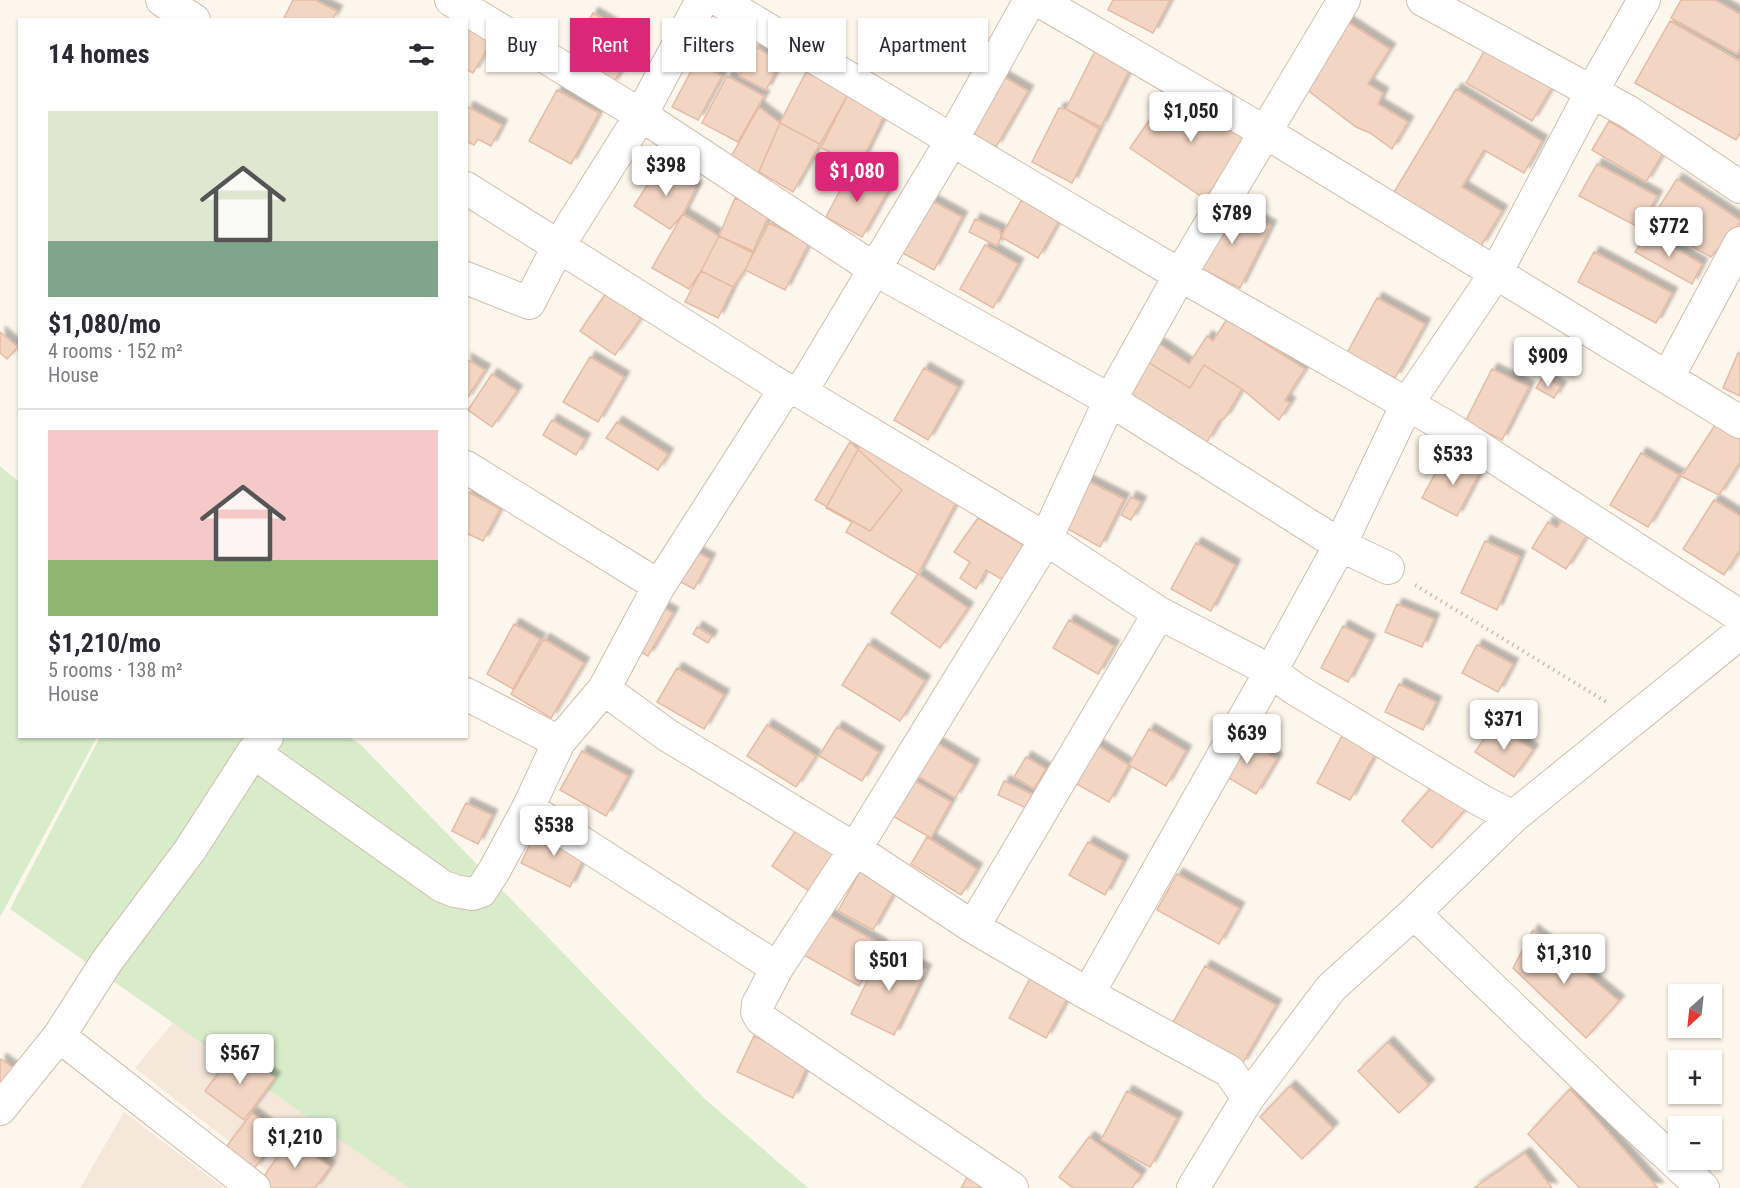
<!DOCTYPE html>
<html lang="en">
<head>
<meta charset="utf-8">
<style>
  body { margin:0; font-family:"Roboto Condensed",sans-serif; background:#f7f7f7; color:#2b2b33; height:100vh; display:flex; flex-direction:column; font-size:22px; white-space:nowrap }
  * { box-sizing:border-box; margin:0 }
  p { font-size:20px; color:#7c7c81 }
  .icon { flex:none; width:33px; height:33px; fill:none; stroke:currentColor; stroke-width:2; stroke-linecap:round; stroke-linejoin:round }
  .map { position:relative; flex:1; overflow:hidden }
  .details { position:absolute; left:18px; top:18px; width:450px; height:720px; display:flex; flex-direction:column; background:#fff; border-radius:0px; box-shadow:0 2px 4px #0004 }
  .details>* { flex:none }
  .guide { position:absolute; left:486px; top:18px; width:570px; height:54px; display:flex; gap:12px }
  .needle { width:39px; rotate:207deg }
  .controls { position:absolute; left:1668px; top:984px; display:grid; gap:12px }
  .controls a { display:grid; place-items:center; width:54px; height:54px; border-radius:0px; background:#fff; box-shadow:0 2px 4px #0004; font-size:30px }
  .price { position:absolute; translate:-50% -51px; padding:0 14px; border-radius:6px; background:#fff; color:#222; font-size:20px; line-height:39px; filter:drop-shadow(0 2px 3px #0008) }
  .price::after { content:''; position:absolute; left:50%; top:36px; width:18px; height:14px; margin-left:-9px; background:inherit; clip-path:polygon(0 0,100% 0,50% 100%) }
  .price.active { background:#db2777; color:#fff }
  ul { padding:0; list-style:none }
  li { display:grid; align-content:center; gap:12px; height:318px; padding:0 30px }
  li+li { border-top:2px solid #e1e1e2 }
  li span { display:grid; place-items:center; height:186px; border-radius:0px; color:#555 }
  li>.icon { margin-inline-start:auto }
  span .icon { width:108px; height:108px; fill:#fffc; stroke-width:1 }
  li b { font-size:26px }
  h2 { display:flex; justify-content:space-between; align-items:center; height:72px; padding:0 30px; font-size:26px }
  .tag { padding:0 21px; border-radius:0px; background:#fff; box-shadow:0 2px 4px #0004; font-size:21px; line-height:54px }
  .tag.active { background:#db2777; color:#fff }
  .map>svg:first-child { display:block }
  .residential { fill:#f5e8da }
  .green { fill:#d8ecc9 }
  .building { fill:#f3d5c3; stroke:#e6bba3; stroke-width:1.5; filter:url(#shadow) }
  .lines { fill:none; stroke-linecap:round; stroke-linejoin:round }
  .street-casing { stroke:#d1beb0; stroke-width:34 }
  .path { stroke:#d9b8a5; stroke-width:4; stroke-dasharray:1.5 4.5; stroke-linecap:butt }
  .street { stroke:#fff; stroke-width:32 }
</style>
</head>
<body>
<div class="map">
<svg width="1740" height="1188" viewBox="0 0 1740 1188">
  <defs>
    <filter id="shadow"><feDropShadow dx="5.5" dy="-5.5" stdDeviation="1.5" flood-color="#0004"/></filter>
  </defs>
  <rect width="100%" height="100%" fill="#fdf6ec"/>
  <path class="residential" d="M200 990 469 1188H289L135 1068Z
    M124 1112 224 1188H80Z"/>
  <path class="green" d="M0 466 19 482 20 736 97 737 0 917Z
    M100 737H349L361 745 704 1098 808 1188H409L10 909Z"/>
  <path class="building" d="M293 0H315L337 11 332 20H283Z
    M1113 0H1170L1153 33 1108 10Z
    M1681 0H1715L1740 14V49L1737 54 1671 18Z
    M593 13 639 40 612 85 567 58Z
    M1337 15 1390 49 1368 84 1383 93 1378 104 1408 122 1392 149 1370 133 1356 127 1302 86Z
    M723 20 748 33 728 69 703 56Z
    M1670 21 1740 61V133L1736 140 1635 83Z
    M467 26 492 41 473 73 466 69Z
    M1489 43 1555 82 1532 121 1466 83Z
    M755 47 781 61 766 90 739 76Z
    M1097 47 1132 65 1101 127 1066 109Z
    M696 62 722 76 698 120 672 107Z
    M807 70 848 94 820 144 780 123Z
    M992 70 1028 91 996 147 960 126Z
    M727 76 764 96 738 142 702 123Z
    M1182 88 1249 134 1205 199 1130 148 1153 115 1162 118Z
    M1456 89 1542 141 1524 173 1484 150 1462 187 1502 211 1481 246 1393 194Z
    M557 90 599 113 571 164 529 141Z
    M848 94 886 112 859 167 821 148Z
    M468 107 502 125 491 146 478 139 474 145 466 141V111Z
    M759 107 780 123 756 178 728 162Z
    M1059 108 1066 109 1099 129 1072 183 1032 162Z
    M1609 121 1663 153 1646 182 1592 150Z
    M780 123 820 144 793 192 759 172Z
    M1597 164 1657 196 1640 228 1579 196Z
    M660 165 696 188 683 214 670 229 634 206Z
    M852 168 889 189 862 237 826 217Z
    M1677 179 1740 220V223L1711 257 1649 223Z
    M1025 194 1062 215 1038 258 1001 237Z
    M735 198 770 213 753 251 719 236Z
    M927 198 962 217 934 270 899 251Z
    M1224 202 1271 226 1240 288 1192 264Z
    M683 214 719 236 701 271 689 289 652 268Z
    M975 219 1000 230 1001 237 997 246 969 232Z
    M769 223 809 243 785 290 745 270Z
    M1648 233 1702 264 1692 284 1635 252Z
    M719 236 753 253 745 270 733 287 701 271Z
    M985 245 1018 264 993 308 960 289Z
    M1594 252 1672 293 1656 323 1578 282Z
    M701 271 733 287 718 318 685 302Z
    M606 293 641 318 615 355 580 331Z
    M1377 298 1425 324 1395 378 1347 353Z
    M1227 319 1305 369 1285 400 1290 403 1279 420 1242 389 1204 365 1190 388 1143 359 1158 343 1189 364 1207 336 1213 341Z
    M0 332 18 347 7 359 0 353Z
    M1738 353 1740 354V396L1723 388Z
    M590 357 624 377 598 422 563 402Z
    M466 359 485 370 466 400Z
    M1143 359 1190 388 1204 365 1242 389 1225 418 1219 421 1207 442 1174 422 1119 398Z
    M924 368 958 387 928 440 894 420Z
    M1492 369 1529 387 1502 440 1465 422Z
    M492 374 517 391 492 427 468 410Z
    M1543 377 1561 387 1554 398 1536 388Z
    M552 420 585 439 576 455 543 435Z
    M617 422 668 454 658 470 606 438Z
    M1717 422 1740 437V462L1719 495 1679 475 1684 473Z
    M850 442 902 490 870 531 815 500Z
    M860 446 958 499 918 574 846 532 852 522 826 508Z
    M1641 453 1679 475 1648 527 1610 505Z
    M1463 455 1483 466 1457 516 1422 498 1437 470 1451 477Z
    M1084 479 1124 499 1100 547 1061 525Z
    M466 491 500 509 483 541 466 533Z
    M1131 497 1141 502 1131 520 1121 515Z
    M1714 500 1740 516V550L1724 575 1683 549Z
    M1566 513 1591 529 1566 569 1532 548 1548 522 1557 528Z
    M978 518 1025 546 1003 580 986 570 976 589 960 578 970 562 954 552Z
    M1485 541 1520 557 1497 610 1461 593Z
    M1196 543 1235 565 1211 611 1171 589Z
    M689 548 710 559 694 589 673 578Z
    M918 574 968 608 940 648 891 613Z
    M651 601 673 613 648 656 627 644Z
    M1397 604 1434 619 1422 647 1385 632Z
    M1069 620 1114 646 1098 674 1053 648Z
    M514 624 540 639 513 689 487 674Z
    M1343 626 1370 640 1348 682 1321 668Z
    M697 627 712 636 708 643 693 634Z
    M544 639 584 663 551 718 511 694Z
    M868 644 925 681 900 721 842 685Z
    M1477 645 1513 664 1498 692 1462 673Z
    M677 668 724 695 704 729 657 702Z
    M1399 684 1436 702 1423 730 1385 712Z
    M1494 724 1533 750 1514 777 1475 752Z
    M767 725 816 756 796 787 747 756Z
    M837 727 879 752 862 781 819 756Z
    M1149 729 1186 751 1166 786 1129 765Z
    M1237 736 1277 759 1256 794 1217 771Z
    M1342 736 1375 754 1350 800 1317 783Z
    M928 738 974 765 955 798 909 771Z
    M1092 742 1129 765 1109 802 1071 781Z
    M582 751 628 776 606 816 560 790Z
    M1026 757 1046 769 1034 789 1014 777Z
    M905 775 951 802 931 838 884 811Z
    M1438 780 1468 806 1432 848 1402 821Z
    M1004 781 1032 794 1026 808 998 795Z
    M466 803 492 815 478 844 452 831Z
    M801 823 839 848 809 891 772 866Z
    M538 827 587 851 570 887 521 863Z
    M927 837 977 869 961 895 911 864Z
    M1088 842 1123 861 1105 895 1069 875Z
    M862 868 897 887 873 930 838 911Z
    M1177 874 1239 908 1219 944 1157 910Z
    M825 913 882 945 859 986 802 954Z
    M1533 930 1619 1001 1586 1038 1513 968Z
    M883 949 926 970 894 1035 851 1014Z
    M1205 966 1276 1005 1242 1064 1172 1024Z
    M1032 975 1069 995 1046 1038 1009 1018Z
    M754 1036 809 1062 793 1098 737 1072Z
    M1388 1042 1429 1085 1399 1113 1358 1071Z
    M236 1050 275 1078 244 1120 205 1091Z
    M1 1059 28 1079 0 1116V1060Z
    M1290 1086 1333 1128 1302 1159 1260 1117Z
    M1570 1089 1658 1188H1580L1528 1134Z
    M1127 1091 1177 1118 1150 1167 1101 1140Z
    M252 1113 280 1135 254 1169 226 1147Z
    M1089 1137 1141 1175 1132 1188H1073L1059 1177Z
    M290 1139 330 1167 315 1188H269L260 1182Z
    M1525 1153 1552 1188H1474Z
    M969 1174 992 1188H961Z"/>
  <g class="lines">
    <defs>
      <path id="street" d="M162 0 194 20
        M451 0 641 115 876 270 1110 400 1340 545 1388 568
        M719 0 952 140 1180 275 1449 428 1740 616
        M1038 0 1265 132 1740 422
        M1423 0 1629 112 1740 187
        M466 188 785 389 801 392 1046 539 1159 613 1271 671 1295 689 1482 801 1513 817
        M466 278 529 303 559 245 641 115 702 0
        M1668 377 1740 243
        M801 392 952 140 1030 0
        M466 467 659 586
        M604 689 667 735 855 849 973 927 1088 994 1229 1071 1248 1098
        M466 694 559 742
        M253 752 442 886 455 891 472 894 481 891 494 871 528 808 559 742 604 689 659 586 785 389
        M528 808 777 968
        M1414 913 1626 1117 1703 1188
        M973 927 1159 613
        M1088 994 1271 671 1340 545 1407 404 1496 273 1592 91 1644 0
        M59 1036 254 1188
        M0 1109 59 1036 107 961 190 850 253 752 267 737
        M1012 1188 761 1019 757 1012 758 1004 777 968 855 849 1046 539 1110 400 1180 275 1344 0
        M1193 1188 1248 1098 1331 988 1414 913 1513 817 1740 633"/>
    </defs>
    <use href="#street" class="street-casing"/>
    <path class="path" d="M1415 585 1608 703"/>
    <use href="#street" class="street"/>
  </g>
</svg>
<div class="controls">
<a><svg class="needle" viewBox="-14 -14 28 28"><path d="M0-13l5 13h-10z" fill="#e53935"/><path d="M0 13l5-13h-10z" fill="#7c7c81"/></svg></a>
<a>+</a>
<a>−</a>
</div>
<b class="price" style="left:1191px;top:143px">$1,050</b>
<b class="price" style="left:666px;top:197px">$398</b>
<b class="price active" style="left:857px;top:203px">$1,080</b>
<b class="price" style="left:1232px;top:245px">$789</b>
<b class="price" style="left:1669px;top:258px">$772</b>
<b class="price" style="left:1548px;top:388px">$909</b>
<b class="price" style="left:1453px;top:486px">$533</b>
<b class="price" style="left:1504px;top:751px">$371</b>
<b class="price" style="left:1247px;top:765px">$639</b>
<b class="price" style="left:554px;top:857px">$538</b>
<b class="price" style="left:1564px;top:985px">$1,310</b>
<b class="price" style="left:889px;top:992px">$501</b>
<b class="price" style="left:240px;top:1085px">$567</b>
<b class="price" style="left:295px;top:1169px">$1,210</b>
<div class="guide">
<a class="tag">Buy</a>
<a class="tag active">Rent</a>
<a class="tag">Filters</a>
<a class="tag">New</a>
<a class="tag">Apartment</a>
</div>
<section class="details">
<h2>14 homes<svg class="icon" aria-label="filters" viewBox="0 0 24 24"><path d="M4 7h16M4 17h16"/><circle cx="9" cy="7" r="2"/><circle cx="15" cy="17" r="2"/></svg></h2>
<ul>
<li><span style="background:linear-gradient(#dfe7d0 70%,#7fa58c 0)"><svg class="icon" aria-label="home" viewBox="0 0 24 24"><path d="M3 11l9-7 9 7M6 9v11h12V9"/></svg></span><div><b>$1,080/mo</b><p>4 rooms · 152 m²</p><p>House</p></div></li>
<li><span style="background:linear-gradient(#f6c9c9 70%,#8fb573 0)"><svg class="icon" aria-label="home" viewBox="0 0 24 24"><path d="M3 11l9-7 9 7M6 9v11h12V9"/></svg></span><div><b>$1,210/mo</b><p>5 rooms · 138 m²</p><p>House</p></div></li>
</ul>
</section>
</div>
</body>
</html>
